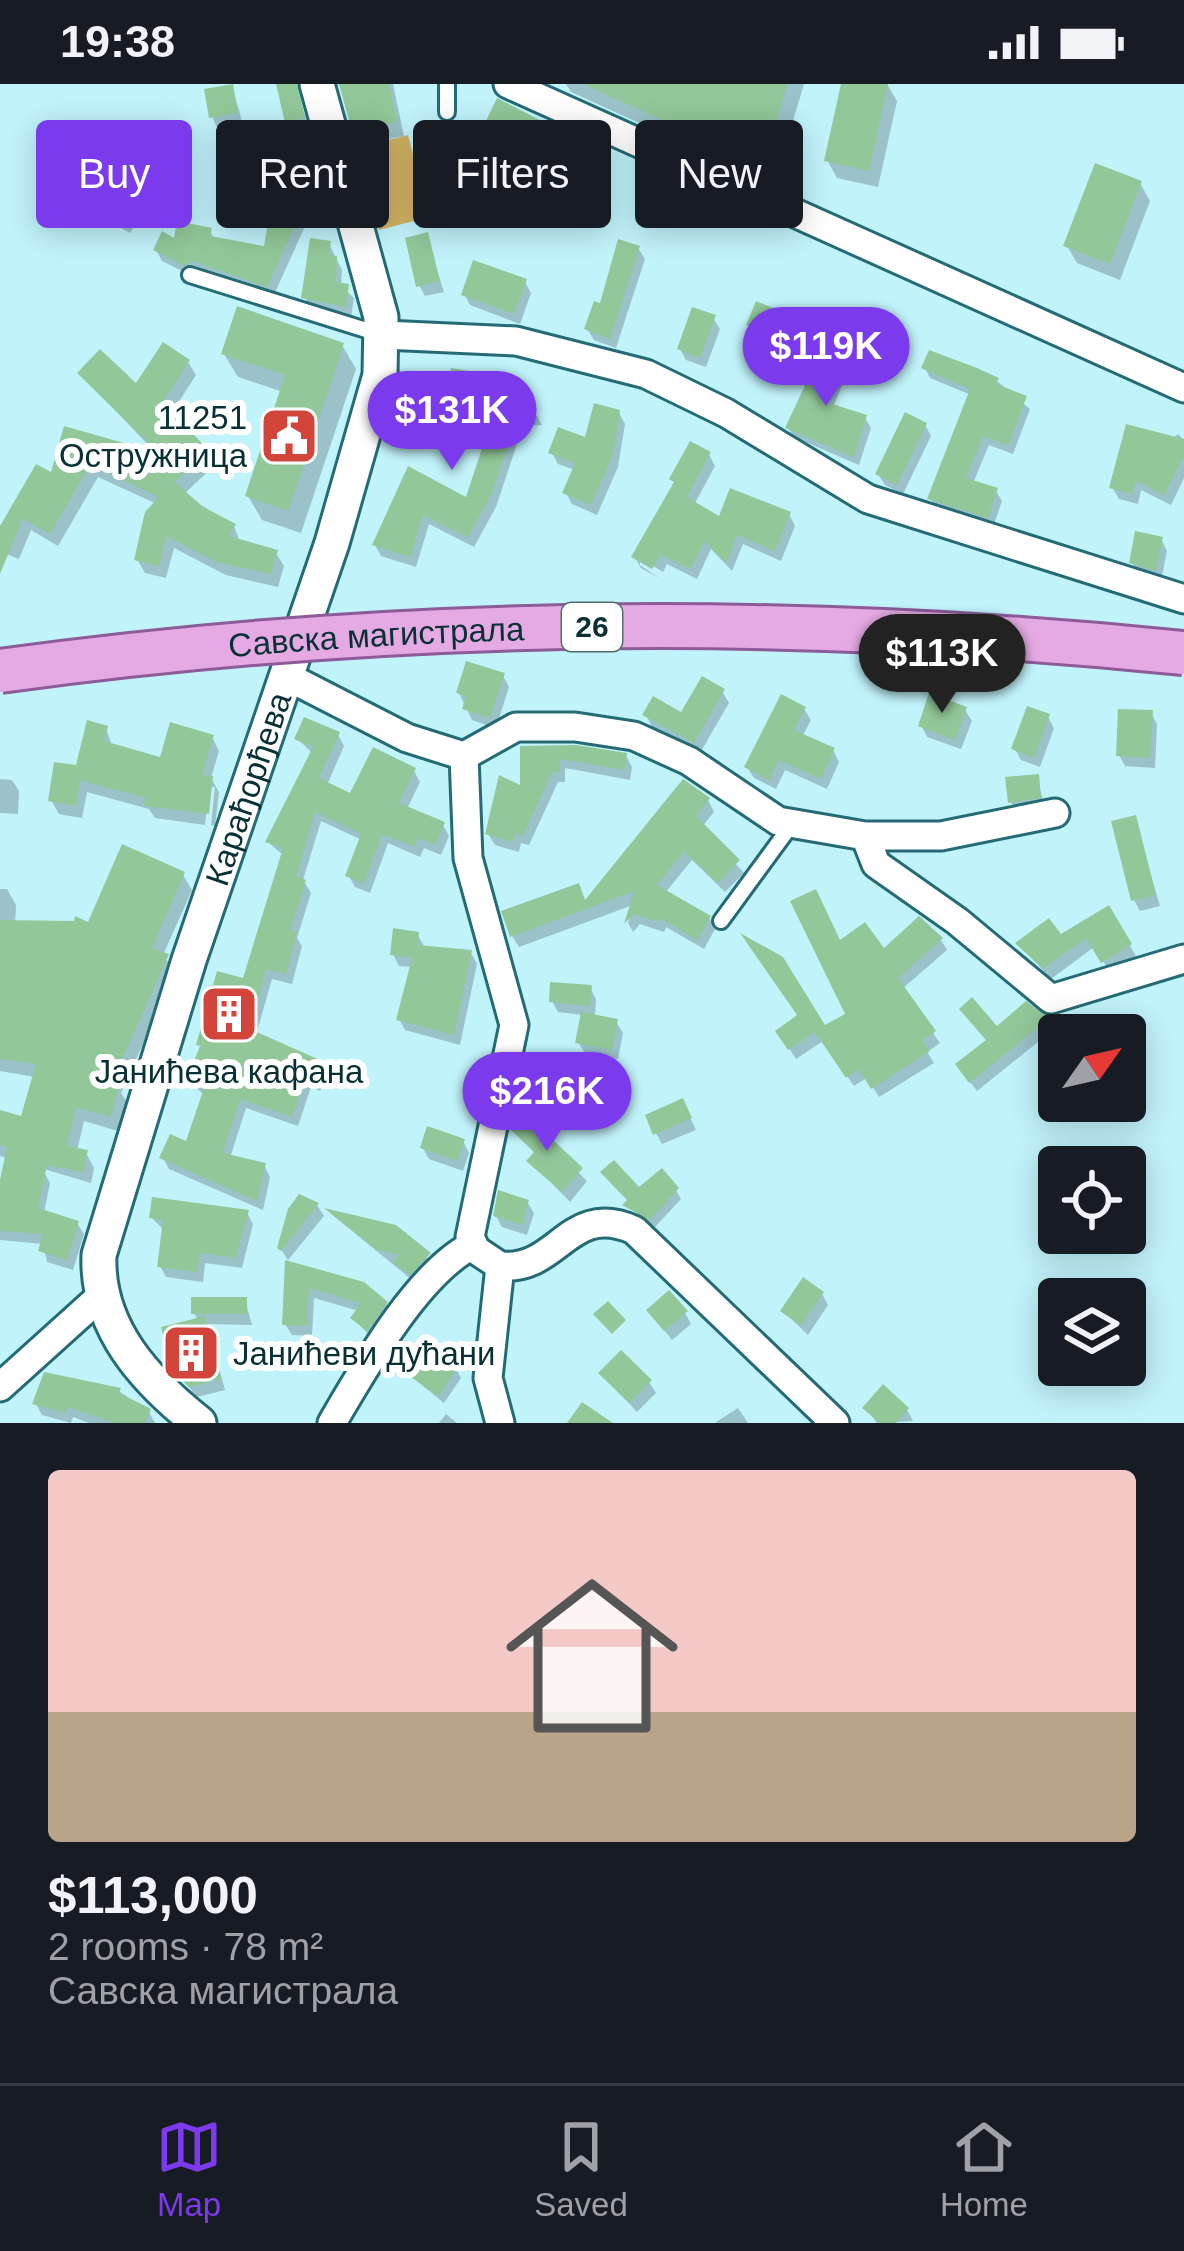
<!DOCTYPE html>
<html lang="en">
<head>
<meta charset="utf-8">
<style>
  body { margin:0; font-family:Arial,sans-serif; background:#20242c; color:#f1f3f6; height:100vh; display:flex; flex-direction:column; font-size:45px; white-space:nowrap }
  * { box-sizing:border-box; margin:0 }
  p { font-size:39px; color:#9ea1a6 }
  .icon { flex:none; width:66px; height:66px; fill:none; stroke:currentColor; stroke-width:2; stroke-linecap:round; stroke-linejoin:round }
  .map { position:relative; height:1339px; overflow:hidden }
  .sheet { display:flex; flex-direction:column; background:#171b24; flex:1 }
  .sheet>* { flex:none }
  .banner { position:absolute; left:36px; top:36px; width:1113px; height:108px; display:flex; gap:24px }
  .needle { width:78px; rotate:56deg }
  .controls { position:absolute; left:1038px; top:930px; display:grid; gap:24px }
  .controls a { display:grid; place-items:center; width:108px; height:108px; border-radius:12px; background:#171b24; box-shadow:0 6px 30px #0003; font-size:60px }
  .price { position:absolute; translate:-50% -102px; padding:0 27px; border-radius:42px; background:#7c3aed; color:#fff; font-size:39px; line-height:78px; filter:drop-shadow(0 3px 6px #0008) }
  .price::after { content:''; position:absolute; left:50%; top:72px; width:36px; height:27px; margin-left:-18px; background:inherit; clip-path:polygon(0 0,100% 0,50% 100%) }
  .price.current { background:#222; color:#fff }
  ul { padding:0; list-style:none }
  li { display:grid; align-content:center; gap:24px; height:636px; padding:0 48px }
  li span { display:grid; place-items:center; height:372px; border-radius:12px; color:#555 }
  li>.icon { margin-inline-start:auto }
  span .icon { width:216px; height:216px; fill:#fffc; stroke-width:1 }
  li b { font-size:51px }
  .chip { padding:0 42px; border-radius:12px; background:#171b24; box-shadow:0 6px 30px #0003; font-size:42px; line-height:108px }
  .chip.current { background:#7c3aed; color:#fff }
  .status { display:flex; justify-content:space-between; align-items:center; height:84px; padding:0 60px; background:#171b24; direction:ltr }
  .status svg { height:33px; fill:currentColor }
  .dock { display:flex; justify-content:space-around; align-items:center; height:168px; border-top:3px solid #363941; background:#171b24; font-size:33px; color:#9ea1a6 }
  .dock a { display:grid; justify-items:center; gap:6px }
  .dock .current { color:#7c3aed }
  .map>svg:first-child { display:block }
  .green { fill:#d1b264 }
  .shadow { fill:#0003 }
  .building { fill:#92c899 }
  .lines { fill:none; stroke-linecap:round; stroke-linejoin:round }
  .service-casing { stroke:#256b75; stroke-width:20 }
  .minor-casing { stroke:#256b75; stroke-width:33 }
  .tertiary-casing { stroke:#256b75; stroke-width:39 }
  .service { stroke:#fff; stroke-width:14 }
  .minor { stroke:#fff; stroke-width:27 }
  .tertiary { stroke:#fff; stroke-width:33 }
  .primary-bridge-casing { stroke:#8d5b9a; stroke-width:48; stroke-linecap:butt }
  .primary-bridge { stroke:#e5aae3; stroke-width:42 }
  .labels { text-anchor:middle; stroke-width:12; stroke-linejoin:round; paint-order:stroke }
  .shield { fill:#fff; stroke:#526e72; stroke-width:3 }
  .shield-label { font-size:30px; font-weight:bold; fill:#083035 }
  .poi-label { font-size:33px; fill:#083035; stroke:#fff; text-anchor:end }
  .street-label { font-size:33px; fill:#083035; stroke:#fff }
</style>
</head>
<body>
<div class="status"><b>19:38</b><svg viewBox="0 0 49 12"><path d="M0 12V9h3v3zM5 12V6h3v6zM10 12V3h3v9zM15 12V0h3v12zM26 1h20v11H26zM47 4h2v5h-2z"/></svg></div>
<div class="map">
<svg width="1184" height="1339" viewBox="0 0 1184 1339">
  <rect width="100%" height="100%" fill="#c1f3fb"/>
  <path class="green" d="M408 51 429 133 379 146 358 64Z"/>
  <path class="shadow" d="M295 0 309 45 294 49 288 38Z
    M339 0H393L404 52 363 60Z
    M566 0H804L773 104 743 95 736 83 571 8Z
    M844 0H887L897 17 878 103 837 94 827 76Z
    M232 3 243 40 218 45 212 33Z
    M487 43 561 50 568 61 558 82 493 54Z
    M1140 99 1150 117 1120 196 1077 179 1067 162Z
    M309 110 315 120 273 213 192 192 162 177 156 166 210 147 215 156 266 165Z
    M132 122 139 134 130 149 105 135 98 124Z
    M426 152 444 208 425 212 419 201Z
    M329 160 342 186 341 202 354 214 351 233 311 225 305 213Z
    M638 164 645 175 616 264 594 256 587 245Z
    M525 198 531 209 520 240 470 221 464 210Z
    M713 234 720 245 706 283 686 276 680 265Z
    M749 241 811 242 818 253 810 273 756 252Z
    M342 261 356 285 301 449 262 436 248 412 283 308 238 293 224 270Z
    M843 275 849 285 833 323 865 334 871 344 859 381 794 353 788 344Z
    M188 278 196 291 171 330 214 382 184 410 234 442 240 458 276 469 284 482 278 503 226 491 174 464 166 494 145 489 137 475 157 420 98 393 58 462 31 446 19 475 3 469 0 448 52 393 66 346 159 372 80 290 137 304Z
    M925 284 997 297 1030 325 1013 370 989 361 973 399 996 407 1002 417 993 443 936 424 930 414 971 311 930 294Z
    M480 291 486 309 537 332 542 341 523 342 496 423 474 463 429 440 416 483 381 472 375 461 410 386 468 417 488 356 482 345 486 337 456 333 449 322Z
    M619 329 625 340 618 383 597 431 572 420 566 409 575 386 558 380 552 369 587 357Z
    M925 341 931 352 903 410 885 401 878 390Z
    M1178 350 1184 356V394L1171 421 1141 406 1138 420 1119 415 1112 403Z
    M709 371 715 382 694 421 721 437 789 430 795 442 781 477 743 460 732 487 711 465 697 495 667 480 663 488 640 474V481L659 494 641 484 635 473Z
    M1161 455 1167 467 1161 497 1139 489 1132 478Z
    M503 592 509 603 496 644 472 636 459 609Z
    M722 607 729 619 700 669 652 643 646 631 683 633Z
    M804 625 811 636 802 653 833 666 839 678 827 705 785 686 776 705 754 694 747 683Z
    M965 626 972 637 961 665 927 653 921 641Z
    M1151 629 1157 640 1155 684 1125 682 1119 671Z
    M1048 633 1054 644 1040 683 1021 676 1015 665Z
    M106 644 112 662 162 676 212 653 219 667 211 694 219 708 215 742 211 741 215 703H209L205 741 155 734 149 725 87 708 82 734 59 730 51 716Z
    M338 651 344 662 327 701 351 713 414 687 420 698 407 725 443 741 449 752 441 771 424 764 420 773 388 759 370 809 355 803 349 792 362 756 321 737 303 796 311 809 297 854 302 862 292 900 272 895 256 951 320 980 327 991 320 1007 311 1003 298 1042 246 1024 230 1074 264 1081 270 1093 263 1126 169 1085 163 1074 188 1061 205 1012 189 997 245 898 284 772 268 758 313 670 298 655Z
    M523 665 626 672 632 683 630 696 565 684V698H558L529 761 521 759 519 768 495 761 488 750 523 706Z
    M1037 694 1045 724 1017 729 1011 718Z
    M0 695 12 696 19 707 18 730 0 729Z
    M708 716 714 728 702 743 744 789 725 808 692 776 665 809 709 834 715 845 704 865 666 843 664 848 640 840 633 848 628 839 633 821 519 863 512 852 586 819Z
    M1134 734 1160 822 1140 827 1134 816Z
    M183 791 192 806 163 871 175 888 121 1009 127 1018 118 1047 84 1037 77 1067 86 1069 94 1084 91 1099 0 1072V1029L23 1036 35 993 0 987V805H7L16 821 15 840 89 842Z
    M1108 825 1136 872 1110 888 1094 863 1051 895 1019 860 1061 854Z
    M417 850 424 862 471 869 477 880 460 961 405 946 399 935 412 883 399 882 393 870Z
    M941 856 947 866 902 905 940 959 927 968 934 979 879 1013 867 994 854 1002 823 957 796 975 779 948 824 945 849 931 840 859 883 868Z
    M590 904 596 915 595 934 616 938 623 949 618 975 585 969 578 958 583 931 558 928 552 917Z
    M1026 921 1053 946 977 1007 964 990 988 958 962 926 997 946Z
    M688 1029 696 1046 662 1060 656 1049Z
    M524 1034 587 1097 570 1118 530 1077 536 1070 521 1054Z
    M463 1057 469 1069 463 1087 429 1075 423 1064Z
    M44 1088 50 1099 44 1129 77 1139 84 1150 73 1186 47 1178 43 1160 0 1156V1110Z
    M676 1106 681 1115 655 1143 626 1121 639 1107Z
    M527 1118 534 1129 527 1151 502 1143 496 1132Z
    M317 1121 324 1132 288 1176 280 1164Z
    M247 1129 253 1140 242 1184 205 1179 203 1198 166 1193 160 1182 164 1146 152 1134Z
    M330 1129 395 1144 435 1182 417 1200Z
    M288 1180 386 1220 392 1231 374 1256 353 1234 359 1227 314 1214 312 1252 292 1251 285 1240Z
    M822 1210 828 1221 808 1251 783 1227Z
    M245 1216 252 1241 207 1240 225 1306 197 1313 174 1285 198 1236 194 1229Z
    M685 1229 691 1240 672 1256 657 1237Z
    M393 1278 456 1285 461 1294 444 1319Z
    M602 1290 649 1298 656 1309 637 1328Z
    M119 1307 149 1328 155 1339H89L73 1333 71 1339 42 1331 36 1320Z
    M738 1324 748 1339H717L716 1338Z
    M866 1324 907 1326 913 1337 877 1339Z
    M446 1330 457 1339H439Z"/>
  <path class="building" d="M233 0 238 29 209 34 204 5Z
    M276 0H297L305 34 285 39Z
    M339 0H389L397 38 352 47Z
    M583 0H787L762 85 728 74 730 67Z
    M841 0H888L869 87 824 77Z
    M497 14 563 48 552 73 483 43Z
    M1095 79 1142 97 1110 180 1063 162Z
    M274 103 311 107 267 203 193 177 184 182 153 166 162 147 174 154 177 137 212 144 210 152 264 162Z
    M106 104 134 120 123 140 95 124Z
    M428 148 440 197 416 203 405 154Z
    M310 154 331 157 329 171 337 172 336 198 349 200 346 223 301 214Z
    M618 155 640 162 610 255 584 245 594 217 600 219Z
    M473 176 527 195 514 230 461 211Z
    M756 217 813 240 804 264 746 241Z
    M237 222 344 259 288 427 245 412 285 291 221 270Z
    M692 223 716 231 700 274 677 265Z
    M163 258 190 276 163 317 209 367 175 398 203 423 236 440 229 452 278 466 271 490 216 478 166 452 159 482 134 476 145 428 159 413 90 381 50 450 23 434 0 490V442L36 380 51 388 64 342 159 369 77 289 100 265 136 299Z
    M823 263 845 273 826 318 867 331 854 373 785 344Z
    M929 266 977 284 999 294 996 300 1027 312 1008 361 983 352 966 394 998 404 988 434 927 415 970 305 921 284Z
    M451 284 482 289 480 303 538 334 518 331 491 411 468 453 423 431 410 473 372 461 408 382 466 413 487 349 478 345 486 327 446 322Z
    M594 319 620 326 613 371 591 421 562 409 575 379 548 369 558 343 585 353Z
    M905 328 927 339 897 401 875 390Z
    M1126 340 1184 355V372L1164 411 1136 397 1132 410 1109 404Z
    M690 357 711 368 687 413 719 432 730 404 791 428 775 467 737 451 726 479 704 457 691 485 660 471 652 485 631 473 674 398 669 395Z
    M1135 447 1163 453 1156 487 1129 479Z
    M466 577 505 589 490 634 462 625 466 612 456 609Z
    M702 592 725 605 694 659 642 631 653 612 681 628Z
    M929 609 967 623 955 656 918 642Z
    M781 610 806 623 794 646 835 664 821 695 779 676 769 696 744 683Z
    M1027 622 1050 630 1034 674 1011 665Z
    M1118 625 1153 626 1150 674 1116 672Z
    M304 633 340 648 319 694 350 709 373 663 416 684 399 719 445 738 435 761 418 754 414 763 382 750 364 799 345 792 361 750 315 728 296 792 306 796 290 846 297 848 286 890 266 885 250 945 322 977 314 998 305 994 292 1033 240 1015 223 1069 266 1079 257 1117 159 1074 170 1050 186 1057 204 1004 186 997 200 962 196 961 217 887 243 894 283 764 265 758 313 663 294 655Z
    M87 636 108 642 104 657 160 673 170 638 214 651 202 691 213 692 209 730 144 722 145 714 80 696 76 722 48 717 54 678 76 681Z
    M576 661 627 669 625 686 560 675V688H552L523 752 515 749 513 758 485 750 499 691 520 701V662Z
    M1039 690 1041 714 1008 719 1005 693Z
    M683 695 710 714 696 732 740 776 718 799 684 767 657 801 711 832 697 856 660 834 659 838 634 830 624 840 634 807 510 853 501 827 579 799 585 816Z
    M1136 731 1156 811 1131 817 1111 737Z
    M122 760 185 788 152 864 169 870 112 998 120 1001 110 1033 76 1023 67 1062 88 1066 83 1088 47 1081 38 1124 79 1137 67 1176 38 1167 43 1150 0 1147V1096L7 1063 0 1061V1026L21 1032 36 980 0 975V836L74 837 75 832 88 838Z
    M816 805 840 856 865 838 884 864 919 832 943 854 898 894 936 947 922 957 930 967 871 1005 859 985 846 994 815 948 788 966 775 947 797 931 740 849 783 873 825 941 845 930 790 817Z
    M1109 821 1132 860 1101 879 1086 854 1043 885 1015 859 1049 834 1061 850Z
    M393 844 419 848 418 861 472 866 454 951 396 936 412 874 390 871Z
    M550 898 592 901 590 922 549 918Z
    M972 913 997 942 1026 917 1050 934 969 999 955 980 986 956 959 925Z
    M581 928 618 935 612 966 575 959Z
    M683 1014 692 1034 653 1051 645 1031Z
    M524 1029 583 1084 562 1108 526 1077 534 1068 511 1046Z
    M427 1042 465 1055 457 1077 420 1064Z
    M614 1076 639 1103 662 1084 679 1104 650 1136 622 1121 627 1116 600 1088Z
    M498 1106 529 1116 522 1141 493 1132Z
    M299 1110 319 1119 281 1167 277 1164 288 1125Z
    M152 1113 249 1126 236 1174 200 1169 197 1188 157 1183 163 1136 149 1134Z
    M324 1124 396 1141 431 1169 410 1191 393 1178 399 1171 377 1166Z
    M285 1176 364 1198 388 1218 367 1247 350 1234 361 1219 309 1204 307 1242 282 1241Z
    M803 1193 824 1208 801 1242 780 1227Z
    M669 1206 688 1227 664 1247 646 1226Z
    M191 1213H247V1230H191Z
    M608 1217 626 1236 612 1250 593 1230Z
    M205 1232 221 1295 189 1303 171 1286 161 1243Z
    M402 1260 431 1278 438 1269 458 1283 438 1312 390 1278Z
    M621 1266 652 1296 629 1319 598 1289Z
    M44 1288 121 1304 119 1309 151 1325 145 1339H116L67 1323 66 1329 32 1320Z
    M883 1300 909 1324 896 1339H880L862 1324Z
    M582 1318 613 1339H567Z"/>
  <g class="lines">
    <defs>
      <path id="service" d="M447 28V0
        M190 191 379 250
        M721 837 792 740"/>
      <path id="minor" d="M508 0 1184 304
        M384 251 516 257 646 290 726 329 868 415 1184 515
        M286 592 407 654 464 672 516 643H575L634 652 689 677 778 737 865 752H941L1055 729
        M464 672 468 774 514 941 470 1153 476 1166 500 1182
        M865 752 876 780 957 837 1051 915 1184 875
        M500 1182C559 1188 568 1117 634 1146L835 1339
        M0 1303 102 1211
        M332 1339C363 1286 418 1188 473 1161
        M500 1339 488 1294 500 1182"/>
      <g id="tertiary">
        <path id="s1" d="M199 1339C146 1297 96 1244 99 1171L189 876 332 459 380 291 381 233 317 0"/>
      </g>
    </defs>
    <use href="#service" class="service-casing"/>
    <use href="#minor" class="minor-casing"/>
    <use href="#tertiary" class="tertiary-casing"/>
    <use href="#service" class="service"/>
    <use href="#minor" class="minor"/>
    <use href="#tertiary" class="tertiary"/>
    <defs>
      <g id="primary-bridge">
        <path id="s2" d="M0 587C392 533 791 529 1184 569"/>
      </g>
    </defs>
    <use href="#primary-bridge" class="primary-bridge-casing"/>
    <use href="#primary-bridge" class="primary-bridge"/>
  </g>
  <defs>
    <symbol id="civic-square" viewBox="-11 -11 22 22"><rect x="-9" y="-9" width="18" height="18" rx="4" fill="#d3453a" stroke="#fff"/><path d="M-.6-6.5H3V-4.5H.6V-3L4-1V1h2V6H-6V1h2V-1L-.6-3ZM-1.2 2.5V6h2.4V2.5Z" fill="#fff"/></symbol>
    <symbol id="building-square" viewBox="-11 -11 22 22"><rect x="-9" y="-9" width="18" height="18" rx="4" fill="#d3453a" stroke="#fff"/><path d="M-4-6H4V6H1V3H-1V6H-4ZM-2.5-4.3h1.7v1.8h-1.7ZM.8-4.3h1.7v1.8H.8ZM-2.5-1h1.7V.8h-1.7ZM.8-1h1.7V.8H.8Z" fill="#fff"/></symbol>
  </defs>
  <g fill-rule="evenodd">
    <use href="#civic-square" x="256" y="319" width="66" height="66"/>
    <use href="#building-square" x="196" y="897" width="66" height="66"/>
    <use href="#building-square" x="158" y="1236" width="66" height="66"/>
  </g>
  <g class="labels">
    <rect class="shield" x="562" y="519" width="60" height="48" rx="9"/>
    <g class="shield-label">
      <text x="592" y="553">26</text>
    </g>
    <g class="poi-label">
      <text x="247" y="345">11251<tspan x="247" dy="38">Остружница</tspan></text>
      <text x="229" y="999" text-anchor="middle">Јанићева кафана</text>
      <text x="233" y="1281" text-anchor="start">Јанићеви дућани</text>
    </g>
    <g class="street-label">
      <text dy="12" stroke="none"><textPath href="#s2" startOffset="378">Савска магистрала</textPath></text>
      <text dy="12" stroke="none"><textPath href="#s1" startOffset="693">Карађорђева</textPath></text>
    </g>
  </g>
</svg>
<div class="controls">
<a><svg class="needle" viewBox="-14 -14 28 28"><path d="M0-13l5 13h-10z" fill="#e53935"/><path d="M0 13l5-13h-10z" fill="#9ea1a6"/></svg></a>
<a><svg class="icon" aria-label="locate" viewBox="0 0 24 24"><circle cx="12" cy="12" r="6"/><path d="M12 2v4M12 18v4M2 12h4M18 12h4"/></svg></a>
<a><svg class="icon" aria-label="layers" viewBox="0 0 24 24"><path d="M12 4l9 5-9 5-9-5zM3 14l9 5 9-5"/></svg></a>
</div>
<b class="price" style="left:826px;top:325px">$119K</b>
<b class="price" style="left:452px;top:389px">$131K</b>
<b class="price current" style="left:942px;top:632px">$113K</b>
<b class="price" style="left:547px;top:1070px">$216K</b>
<div class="banner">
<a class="chip current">Buy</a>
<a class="chip">Rent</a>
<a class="chip">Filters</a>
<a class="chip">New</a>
</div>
</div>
<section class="sheet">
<ul>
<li><span style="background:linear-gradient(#f6c9c9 65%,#b9a48a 0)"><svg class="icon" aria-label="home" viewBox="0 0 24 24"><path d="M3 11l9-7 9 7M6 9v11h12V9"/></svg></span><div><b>$113,000</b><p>2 rooms · 78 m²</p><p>Савска магистрала</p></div></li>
</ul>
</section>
<nav class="dock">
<a class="current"><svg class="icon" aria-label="map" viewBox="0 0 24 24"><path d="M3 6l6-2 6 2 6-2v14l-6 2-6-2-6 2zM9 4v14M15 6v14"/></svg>Map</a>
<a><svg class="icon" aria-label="saved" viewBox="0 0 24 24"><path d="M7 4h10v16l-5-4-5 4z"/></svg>Saved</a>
<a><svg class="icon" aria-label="home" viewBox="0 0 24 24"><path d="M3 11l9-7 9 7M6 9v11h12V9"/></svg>Home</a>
</nav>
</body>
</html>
